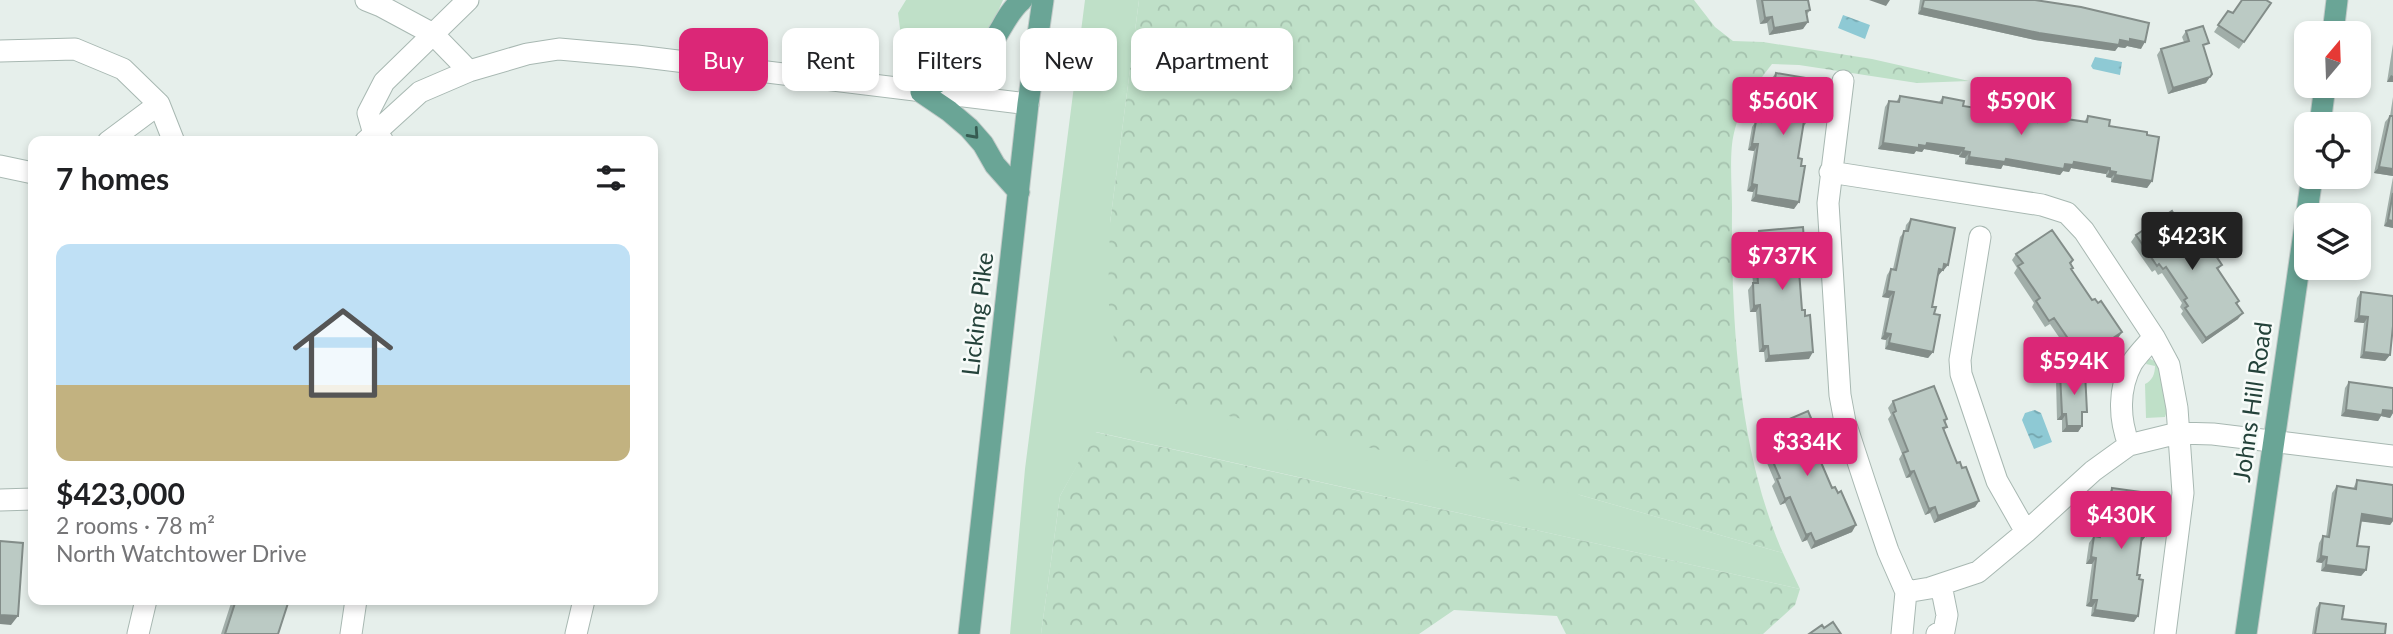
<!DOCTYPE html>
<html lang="en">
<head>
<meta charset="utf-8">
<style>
  body { margin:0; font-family:Lato,sans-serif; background:#f2f2f2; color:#202124; height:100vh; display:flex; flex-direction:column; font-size:26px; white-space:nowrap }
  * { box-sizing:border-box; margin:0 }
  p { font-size:23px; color:#757577 }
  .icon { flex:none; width:38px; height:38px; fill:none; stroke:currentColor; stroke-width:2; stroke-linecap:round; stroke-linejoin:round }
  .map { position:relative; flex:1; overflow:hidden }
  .side { position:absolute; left:28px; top:136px; width:630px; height:469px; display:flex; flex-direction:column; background:#fff; border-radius:14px; box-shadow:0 4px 10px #0003 }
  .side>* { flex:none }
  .hud { position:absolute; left:679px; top:28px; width:665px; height:63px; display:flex; gap:14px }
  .needle { width:46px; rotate:19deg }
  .controls { position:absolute; left:2294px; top:21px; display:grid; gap:14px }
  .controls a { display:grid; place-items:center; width:77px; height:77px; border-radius:14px; background:#fff; box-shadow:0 4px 10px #0003; font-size:35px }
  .price { position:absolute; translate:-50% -60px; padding:0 16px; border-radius:7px; background:#db2777; color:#fff; font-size:23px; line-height:46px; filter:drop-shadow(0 2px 4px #0008) }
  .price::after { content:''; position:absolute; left:50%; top:42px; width:21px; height:16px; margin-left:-10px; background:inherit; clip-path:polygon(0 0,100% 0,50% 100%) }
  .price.selected { background:#222; color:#fff }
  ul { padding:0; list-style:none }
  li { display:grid; align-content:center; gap:14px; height:371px; padding:0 28px }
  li+li { border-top:2px solid #e0e0e0 }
  li span { display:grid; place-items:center; height:217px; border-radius:14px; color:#555 }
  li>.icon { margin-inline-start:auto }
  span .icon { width:126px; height:126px; fill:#fffc; stroke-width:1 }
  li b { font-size:30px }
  h2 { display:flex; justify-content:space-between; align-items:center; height:84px; padding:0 28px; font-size:30px }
  .tag { padding:0 24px; border-radius:14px; background:#fff; box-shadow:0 4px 10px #0003; font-size:24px; line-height:63px }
  .tag.selected { background:#db2777; color:#fff }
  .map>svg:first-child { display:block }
  .grass { fill:#bfe0c8 }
  .forest { fill:url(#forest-crowns) }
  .water { fill:url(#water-ripples) }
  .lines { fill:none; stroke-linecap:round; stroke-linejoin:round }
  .minor-casing { stroke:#a8b8b2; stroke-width:23 }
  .major-casing { stroke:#c2cac8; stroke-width:23 }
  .minor { stroke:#fff; stroke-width:21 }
  .major { stroke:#6aa596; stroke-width:21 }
  .wall { fill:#a1aea9 }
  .shaded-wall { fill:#838d89 }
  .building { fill:#bbcac4; stroke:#838d89; stroke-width:2 }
  .oneway { stroke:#365b51 }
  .labels { text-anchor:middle; stroke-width:5; stroke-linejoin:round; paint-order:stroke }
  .street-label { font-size:24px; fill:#24423a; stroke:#f7fbf9 }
</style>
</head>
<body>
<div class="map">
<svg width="2393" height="634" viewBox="0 0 2393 634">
  <defs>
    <pattern id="forest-crowns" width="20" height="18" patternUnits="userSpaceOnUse" patternTransform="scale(1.75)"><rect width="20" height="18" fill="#bfe0c8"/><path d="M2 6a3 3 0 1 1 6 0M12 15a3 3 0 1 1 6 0" fill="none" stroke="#a4c1ad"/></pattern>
    <pattern id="water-ripples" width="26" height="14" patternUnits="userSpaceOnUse" patternTransform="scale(1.75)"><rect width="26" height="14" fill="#8ec9d4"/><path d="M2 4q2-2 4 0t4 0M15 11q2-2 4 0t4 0" fill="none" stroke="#74a5ad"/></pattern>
  </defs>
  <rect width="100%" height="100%" fill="#e6efeb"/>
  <path class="grass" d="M906 0H1003L986 39 953 60 905 68 898 13Z
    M1085 0H1139L1110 223 1580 495 1783 553 1800 589 1096 432 1060 496 1041 634H1010L1025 469Z
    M2149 358 2159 364 2168 407 2165 417 2146 418 2145 384C2152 381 2155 374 2155 366L2146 364Z"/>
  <path class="forest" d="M1139 0H1694L1715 27 1733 41 1763 42 1872 59 1969 81 1917 83 1799 65 1772 64C1753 89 1742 101 1734 133 1729 152 1732 187 1732 208 1731 318 1738 451 1783 553L1580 495 1158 400 1133 377 1115 346 1108 298 1110 223Z
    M1095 432 1800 589 1795 605 1763 634H1566L1557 616 1454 610 1419 634H1041L1060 496Z"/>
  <path class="water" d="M1843 15 1870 25 1865 39 1838 28Z
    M2095 57 2122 62 2120 75 2093 69 2091 66Z
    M2035 410 2041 413 2052 442 2034 449 2022 420 2025 413Z"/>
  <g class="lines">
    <defs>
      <path id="minor" d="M366 0 381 6 433 34 469 71
        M0 51 75 49 123 69 159 104 174 142
        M1843 81 1828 203 1840 395 1845 422 1866 486 1888 551 1906 592 1902 634
        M382 140 374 134 368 113 384 82 468 0
        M108 142 159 104
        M365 142 420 92 469 71 527 54 559 49 637 56 1028 104
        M0 166 33 173
        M1830 172 2042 205 2067 213 2084 231 2154 337 2169 365 2177 408 2183 493 2165 634
        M1980 237 1960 360 1961 374 1997 481 2026 532
        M2129 445C2119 419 2118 389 2132 363 2138 354 2147 345 2154 337
        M0 500 33 499
        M1906 592 1930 588 1978 572 2026 532 2093 471 2129 445 2178 433 2213 434 2393 456
        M138 634 146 600
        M351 634 356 600
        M576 634 584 600
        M1937 634 1944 631 1947 615 1941 585"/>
      <path id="major" d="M2333 33 2337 0
        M2320 124 2325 86
        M1019 192 995 165 983 144 969 128 949 111 921 92C942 78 969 69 986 50 1000 35 1006 13 1022 0
        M969 634 1028 104 1043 0
        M2246 634 2312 177"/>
    </defs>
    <use href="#minor" class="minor-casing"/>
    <use href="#major" class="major-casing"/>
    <use href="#minor" class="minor"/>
    <use href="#major" class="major"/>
  </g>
  <path class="wall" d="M1756 0H1808L1810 10 1806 16 1803 29 1769 35 1767 23 1760 24Z
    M1920 0H2035L2141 49 2127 46 2125 48 2118 47 2115 51 2035 40 1918 14Z
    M2271 3 2239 49 2214 32 2228 11 2233 13Z
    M2186 31 2204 49 2206 83 2168 94 2157 55 2161 49 2184 42 2182 37Z
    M2393 44V82H2387Z
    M1776 73 1812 116 1803 127 1798 158 1794 209 1751 201 1753 192 1747 191 1754 151 1748 150 1752 127 1756 121H1758L1763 90 1767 83 1771 84V79Z
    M1900 96 1939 102 1943 97 1963 106 2001 117 2035 122 2037 119 2043 120 2046 116 2084 122 2088 116 2109 126 2147 135 2152 181 2147 188 2111 182V178L2106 177V174L2071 168 2069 172 2063 171 2060 175 2003 165 2001 169 1965 164V158L1959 157V155L1924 149 1922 152 1916 151 1914 154 1878 149 1885 107 1889 101 1896 102Z
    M2393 97V176L2374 173 2385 122 2390 116Z
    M2393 177V228L2384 226Z
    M1911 219 1943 271H1942L1938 276 1932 307 1934 314 1933 352 1928 358 1885 349 1886 340 1881 339 1889 298 1882 297 1887 275 1891 269H1893L1900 237 1905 231 1906 225Z
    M2177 219 2205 250 2222 265 2218 270 2239 301 2237 305 2238 319 2202 344 2181 314 2183 311 2180 307 2182 303 2162 273 2158 275 2155 270 2152 272 2131 242 2136 235Z
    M1759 231 1806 266 1799 276 1802 310 1809 359 1765 362 1764 352H1759L1756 312H1750L1748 290 1753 283 1750 249 1755 243 1754 237Z
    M2016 254 2073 260 2071 264 2073 268 2072 270 2092 300 2122 332 2118 338 2078 365 2050 324 2045 327 2032 307 2034 303 2014 273 2017 268 2012 260Z
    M2361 292 2390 355 2385 361 2360 358 2364 323 2354 322 2357 298Z
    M2060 373 2082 419V426L2078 432H2062V420H2057L2056 379Z
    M2349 382 2393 388V413L2390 418 2381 416 2378 421 2341 416 2345 388Z
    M1893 401 1947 419 1945 422 1947 427 1944 430 1957 463 1979 501 1975 507 1934 523 1930 513 1925 515 1910 477 1906 478 1899 459 1902 454 1888 419 1891 415 1888 408Z
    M1766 429 1822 444 1818 450V455L1852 532 1811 549 1807 540 1802 542 1785 503 1780 505 1772 486 1775 482 1761 449 1765 443 1762 435Z
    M2357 480 2393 485V521L2390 525 2361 521 2357 546 2366 570 2361 576 2321 571 2322 563 2316 562 2319 543 2323 536 2326 537 2332 493 2337 486 2353 489Z
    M2112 488 2151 530 2141 542 2137 575 2134 622 2091 616 2092 607 2086 606 2092 564H2086L2089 543 2094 536 2096 537 2101 504 2105 498H2108V494Z
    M232 600H289L278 634H221Z
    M2320 603 2342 619 2385 634H2312L2316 608Z"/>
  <path class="shaded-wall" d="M1869 0H1890L1886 6Z
    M1922 8 2120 40 2130 39 2145 42 2141 49 2127 46 2125 48 2118 47 2115 51 2035 40 1918 14Z
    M1772 17 1767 23 1760 24 1765 18Z
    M1808 22 1803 29 1769 35 1774 28Z
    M2391 75 2393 76V82H2387Z
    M2210 77 2206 83 2168 94 2173 88Z
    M1883 143 1919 145 1927 143 1964 148 1959 155 1924 149 1922 152 1916 151 1914 154 1878 149Z
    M1752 144H1758L1754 151 1748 150Z
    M1963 151 1970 152 1965 158 1959 157Z
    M1969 157 2006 159 2065 164 2074 162 2110 168 2106 174 2071 168 2069 172 2063 171 2060 175 2003 165 2001 169 1965 164Z
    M2379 167 2393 169V176L2374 173Z
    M2110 171 2116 172 2111 178 2106 177Z
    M2115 175 2152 181 2147 188 2111 182Z
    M1752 184 1757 185 1753 192 1747 191Z
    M1756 195 1799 202 1794 209 1751 201Z
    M2388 220 2393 221V228L2384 226Z
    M1944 264 1948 265 1943 271H1942L1938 276H1935Z
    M1887 291 1894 292 1889 298 1882 297Z
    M1760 305 1756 312H1750L1754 306Z
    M2243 313 2238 319 2202 344 2206 338Z
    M2359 316 2368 317 2364 323 2354 322Z
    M2122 332 2118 338 2078 365 2082 359Z
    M1885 333 1891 334 1886 340 1881 339Z
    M1889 343 1933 352 1928 358 1885 349Z
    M1763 346H1768L1764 352H1759Z
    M1813 352 1809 359 1765 362 1769 356Z
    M2364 352 2390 355 2385 361 2360 358Z
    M2346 410H2383L2393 411V413L2390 418 2381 416 2378 421 2341 416Z
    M2062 414H2066L2062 420H2057Z
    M2067 426H2082L2078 432H2062Z
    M1914 471 1910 477 1906 478 1910 472Z
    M1790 497 1785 503 1780 505 1785 499Z
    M1979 501 1975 507 1934 523 1938 516Z
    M1935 507 1930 513 1925 515 1929 509Z
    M2362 514 2393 519V521L2390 525 2357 521Z
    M1856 525 1852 532 1811 549 1815 542Z
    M2146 529 2151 530 2141 542H2138Z
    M1811 533 1807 540 1802 542 1806 535Z
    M2321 556 2327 557 2322 563 2316 562Z
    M2091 557 2096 558 2092 564H2086Z
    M2326 565 2366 570 2361 576 2321 571Z
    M2091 600H2097L2092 607 2086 606Z
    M2095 610 2138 616 2134 622 2091 616Z
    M0 615 18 616 11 625 0 624Z"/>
  <path class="building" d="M1762 0H1808L1810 10 1806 11 1808 22 1774 28 1772 17 1765 18Z
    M1924 0H2035L2081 7 2149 23 2145 42 2130 39V42L2120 40 2119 45 2039 33 1922 8Z
    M2242 0H2266L2271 3 2244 42 2218 25 2228 11 2233 13Z
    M2203 26 2209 43 2203 45 2212 74 2210 77 2173 88 2161 49 2189 41 2186 31Z
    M1776 73 1818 80 1812 116 1809 115 1808 121H1804L1798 158 1802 159 1801 166H1805L1799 202 1756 195 1757 185 1752 184 1758 144H1752L1756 121 1761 122 1767 83 1774 84Z
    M1900 96 1942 103 1943 97 1964 101 1963 106 2002 112 2001 117 2037 122V119L2045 121 2046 116 2087 122 2088 116 2110 120 2109 126 2147 132V135L2159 137 2152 181 2115 175 2116 172 2110 171V168L2074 162 2073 165 2065 164 2064 169 2006 159 2005 162 1969 157 1970 152 1963 151 1964 148 1927 143 1926 146 1919 145V148L1883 143 1889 101 1899 102Z
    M2390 116H2393V169L2379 167Z
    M2393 193V221L2388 220Z
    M2172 211 2177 219 2182 216 2205 250 2210 247 2222 265 2217 268 2239 301 2236 303 2243 313 2206 338 2185 308 2188 306 2184 300 2187 298 2166 267 2163 269 2159 264 2157 266 2136 235Z
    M1911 219 1955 228 1948 265 1944 264 1943 270 1939 269 1932 307H1936L1934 314 1940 315 1933 352 1889 343 1891 334 1885 333 1894 292 1887 291 1891 269 1896 270 1904 231H1908Z
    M1803 227 1806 266H1802L1803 271H1799L1802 310H1805V316L1810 315 1813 352 1769 356 1768 346H1763L1760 305 1754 306 1753 283H1758L1755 243H1760L1759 231Z
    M2052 230 2073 260 2070 263 2073 268 2071 269 2092 300 2095 299 2098 303 2101 301 2122 332 2082 359 2054 318 2049 321 2036 301 2040 298 2018 266 2023 263 2016 254Z
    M2361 292 2393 296V326L2390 355 2364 352 2368 317 2359 316Z
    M2085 372 2087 412H2082V426H2067L2066 414H2062L2060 373Z
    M2349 382 2393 388V411L2383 410 2382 415 2346 410Z
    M1934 386 1947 419 1944 420 1947 427 1943 428 1957 463 1960 462 1962 468 1966 467 1979 501 1938 516 1935 507 1929 509 1914 471 1910 472 1903 453 1908 451 1893 413 1896 411 1893 401Z
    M1808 411 1822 444 1817 447 1820 452 1817 453 1832 488 1835 487 1838 493 1841 491 1856 525 1815 542 1811 533 1806 535 1790 497 1785 499 1777 479 1780 478 1765 443 1771 440 1766 429Z
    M2357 480 2393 485V519L2362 514 2357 546 2369 547 2366 570 2326 565 2327 557 2321 556 2323 536 2329 537 2337 486 2356 489Z
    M2112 488 2156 494 2151 530 2146 529V536L2142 535 2137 575H2140L2139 579 2143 580 2138 616 2095 610 2097 600H2091L2096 558 2091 557 2094 536 2100 537 2105 498H2111Z
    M0 541 23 543 18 616 0 615Z
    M236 600H289L278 634H225Z
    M2320 603 2344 606 2342 619 2386 624 2385 634H2315Z
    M1833 622 1841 634H1809L1822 625 1824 628Z"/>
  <defs><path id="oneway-chevron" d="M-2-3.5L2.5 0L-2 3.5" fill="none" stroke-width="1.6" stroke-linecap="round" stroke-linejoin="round" transform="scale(1.75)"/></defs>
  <use class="oneway" href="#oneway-chevron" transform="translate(974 134) rotate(48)"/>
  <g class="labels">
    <g class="street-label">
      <text transform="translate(978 314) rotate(-83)" y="8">Licking Pike</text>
      <text transform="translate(2253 402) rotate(-82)" y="8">Johns Hill Road</text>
    </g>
  </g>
</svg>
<div class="controls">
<a><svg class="needle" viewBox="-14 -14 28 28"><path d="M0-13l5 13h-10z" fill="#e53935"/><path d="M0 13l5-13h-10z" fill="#757577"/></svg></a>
<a><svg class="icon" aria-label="locate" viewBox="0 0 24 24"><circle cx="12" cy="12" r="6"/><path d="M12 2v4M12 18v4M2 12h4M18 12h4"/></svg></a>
<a><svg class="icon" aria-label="layers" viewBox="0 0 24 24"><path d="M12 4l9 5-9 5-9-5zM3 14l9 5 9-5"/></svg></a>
</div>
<b class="price" style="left:1783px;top:137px">$560K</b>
<b class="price" style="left:2021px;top:137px">$590K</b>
<b class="price selected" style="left:2192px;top:272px">$423K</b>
<b class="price" style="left:1782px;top:292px">$737K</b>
<b class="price" style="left:2074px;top:397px">$594K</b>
<b class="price" style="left:1807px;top:478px">$334K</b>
<b class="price" style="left:2121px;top:551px">$430K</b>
<div class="hud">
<a class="tag selected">Buy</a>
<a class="tag">Rent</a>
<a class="tag">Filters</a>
<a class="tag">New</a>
<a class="tag">Apartment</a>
</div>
<section class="side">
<h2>7 homes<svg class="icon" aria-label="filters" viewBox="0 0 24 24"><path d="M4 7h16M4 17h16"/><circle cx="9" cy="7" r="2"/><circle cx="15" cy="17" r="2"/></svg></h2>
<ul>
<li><span style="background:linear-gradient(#bfe0f5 65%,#c2b280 0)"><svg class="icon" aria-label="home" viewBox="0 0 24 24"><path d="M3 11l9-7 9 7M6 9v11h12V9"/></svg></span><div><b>$423,000</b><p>2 rooms · 78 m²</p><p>North Watchtower Drive</p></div></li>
</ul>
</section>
</div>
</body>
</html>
